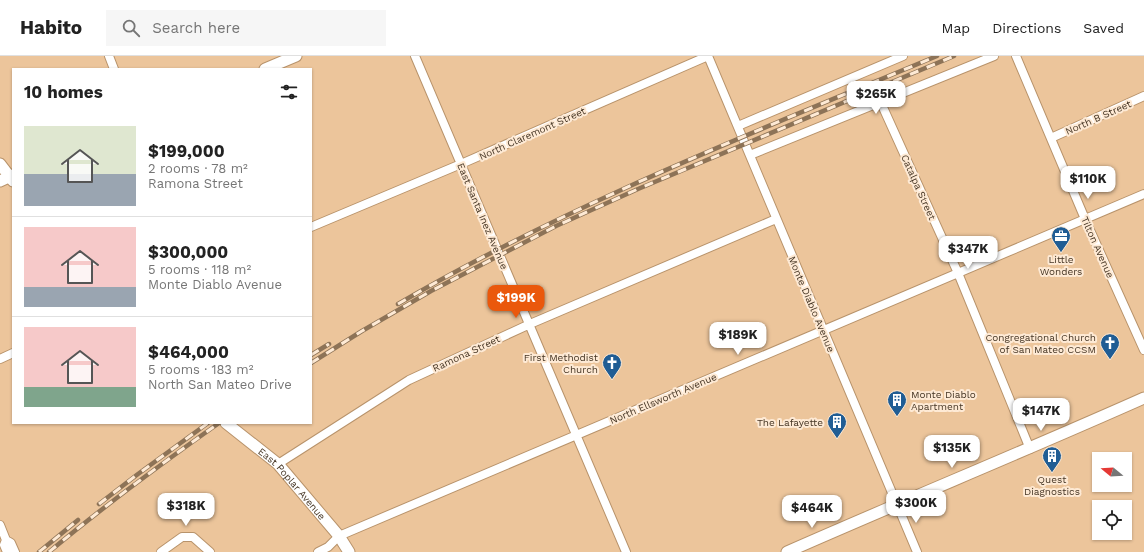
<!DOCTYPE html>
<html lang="en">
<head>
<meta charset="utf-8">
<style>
  body { margin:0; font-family:"Work Sans",sans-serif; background:#f6f6f6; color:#222; height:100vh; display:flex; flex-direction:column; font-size:15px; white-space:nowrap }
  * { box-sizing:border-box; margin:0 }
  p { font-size:13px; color:#767676 }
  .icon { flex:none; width:22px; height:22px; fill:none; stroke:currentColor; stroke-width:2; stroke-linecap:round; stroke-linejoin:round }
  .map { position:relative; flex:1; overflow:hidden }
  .sheet { position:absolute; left:12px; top:12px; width:300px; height:356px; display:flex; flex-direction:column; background:#fff; border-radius:0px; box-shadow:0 1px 3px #0004 }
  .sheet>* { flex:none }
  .needle { width:26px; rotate:288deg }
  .buttons { position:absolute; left:1092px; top:396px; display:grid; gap:8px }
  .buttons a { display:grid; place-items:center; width:40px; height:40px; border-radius:0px; background:#fff; box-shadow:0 1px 3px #0004; font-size:20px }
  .price { position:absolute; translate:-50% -34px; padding:0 9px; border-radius:8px; background:#fff; color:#222; font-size:13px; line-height:26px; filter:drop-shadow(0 1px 2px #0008) }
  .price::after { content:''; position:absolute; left:50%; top:24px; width:12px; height:9px; margin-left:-6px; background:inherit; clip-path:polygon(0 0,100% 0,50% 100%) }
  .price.active { background:#ea580c; color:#fff }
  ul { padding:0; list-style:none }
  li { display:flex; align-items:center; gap:12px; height:100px; padding:0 12px }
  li+li { border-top:1px solid #e0e0e0 }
  li span { display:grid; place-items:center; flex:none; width:112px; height:80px; border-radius:0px; color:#555 }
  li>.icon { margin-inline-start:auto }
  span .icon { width:48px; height:48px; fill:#fffc; stroke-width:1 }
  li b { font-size:17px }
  h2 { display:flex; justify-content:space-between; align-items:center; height:48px; padding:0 12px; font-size:17px }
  header { display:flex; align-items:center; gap:24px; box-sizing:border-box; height:56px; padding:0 20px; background:#fff; border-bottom:1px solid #e0e0e0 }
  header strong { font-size:19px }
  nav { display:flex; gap:22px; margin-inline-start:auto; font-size:14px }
  .search { width:280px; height:36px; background:#f6f6f6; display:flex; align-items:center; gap:10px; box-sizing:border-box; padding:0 14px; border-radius:0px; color:#767676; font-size:15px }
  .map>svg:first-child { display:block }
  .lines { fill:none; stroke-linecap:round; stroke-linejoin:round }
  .minor-casing { stroke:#b8936b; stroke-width:10 }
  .secondary-casing { stroke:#b8936b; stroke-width:13 }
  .minor { stroke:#fff; stroke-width:8 }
  .secondary { stroke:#fff; stroke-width:11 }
  .rail-casing { stroke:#8d7357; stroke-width:4.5 }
  .rail { stroke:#feead5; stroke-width:3; stroke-dasharray:9; stroke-linecap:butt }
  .labels { text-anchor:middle; stroke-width:4; stroke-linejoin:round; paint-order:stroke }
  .street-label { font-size:10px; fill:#453524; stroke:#feead5 }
  .poi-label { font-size:10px; fill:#453524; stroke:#feead5; text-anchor:end }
</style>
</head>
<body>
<header>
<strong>Habito</strong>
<div class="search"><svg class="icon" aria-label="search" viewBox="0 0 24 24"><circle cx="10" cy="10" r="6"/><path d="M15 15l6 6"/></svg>Search here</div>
<nav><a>Map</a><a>Directions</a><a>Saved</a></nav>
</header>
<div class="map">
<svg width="1144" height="496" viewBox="0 0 1144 496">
  <rect width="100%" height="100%" fill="#ecc59b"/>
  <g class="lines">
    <defs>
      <path id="minor" d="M109 0 114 13
        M415 0 626 496
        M708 0 917 496
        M1016 0 1085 163 1144 294
        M881 47 958 217 1030 393
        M738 70 903 0
        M1051 82 1144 40
        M750 99 994 0
        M311 171 461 108 708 0
        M0 303 13 297
        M278 408 409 324 530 268 776 163
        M0 469 6 484 11 487 15 496
        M6 484 4 489 7 496
        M161 496 182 481H193L210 496
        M318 496 328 491 339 480 1144 138"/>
      <g id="secondary">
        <path d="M265 13 296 0"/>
        <path d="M0 108 13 125"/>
        <path d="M0 125 13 119"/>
        <path id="s1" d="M226 367 278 408 339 480 349 496"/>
        <path d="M787 496C905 444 1025 395 1144 342"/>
      </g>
    </defs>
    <use href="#minor" class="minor-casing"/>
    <use href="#secondary" class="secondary-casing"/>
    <use href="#minor" class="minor"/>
    <use href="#secondary" class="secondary"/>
    <defs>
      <path id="rail" d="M398 248C569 148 755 76 937 0
        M311 299 329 288
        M311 307 362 275 431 235 556 170 638 133 954 0
        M99 448 138 418 208 367
        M39 496 78 464
        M49 496C104 450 161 408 219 367"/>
    </defs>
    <use href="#rail" class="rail-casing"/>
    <use href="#rail" class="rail"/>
  </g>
  <defs>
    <symbol id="office-pin" viewBox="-11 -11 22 30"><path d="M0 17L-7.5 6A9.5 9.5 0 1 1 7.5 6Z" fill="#205d94" stroke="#feead5"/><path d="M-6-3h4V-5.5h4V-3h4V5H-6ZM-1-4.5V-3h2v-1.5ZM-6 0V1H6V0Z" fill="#fff"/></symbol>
    <symbol id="church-pin" viewBox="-11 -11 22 30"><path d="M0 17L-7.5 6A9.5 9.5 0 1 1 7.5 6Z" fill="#205d94" stroke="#feead5"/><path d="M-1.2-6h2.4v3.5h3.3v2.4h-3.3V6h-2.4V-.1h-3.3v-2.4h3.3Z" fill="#fff"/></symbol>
    <symbol id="building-pin" viewBox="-11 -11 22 30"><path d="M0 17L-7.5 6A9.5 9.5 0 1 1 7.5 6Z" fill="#205d94" stroke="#feead5"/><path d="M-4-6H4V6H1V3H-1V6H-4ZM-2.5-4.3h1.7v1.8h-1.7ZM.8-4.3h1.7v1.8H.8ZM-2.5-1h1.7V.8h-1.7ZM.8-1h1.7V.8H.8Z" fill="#fff"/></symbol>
  </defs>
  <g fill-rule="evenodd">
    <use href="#office-pin" x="1050" y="169" width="22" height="30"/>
    <use href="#church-pin" x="1099" y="276" width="22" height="30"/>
    <use href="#church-pin" x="601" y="296" width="22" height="30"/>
    <use href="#building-pin" x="886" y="333" width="22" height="30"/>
    <use href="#building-pin" x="826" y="355" width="22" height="30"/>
    <use href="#building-pin" x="1041" y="389" width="22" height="30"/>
  </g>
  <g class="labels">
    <g class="street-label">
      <text transform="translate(1098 61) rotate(-24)" y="4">North B Street</text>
      <text transform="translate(532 77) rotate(-24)" y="4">North Claremont Street</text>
      <text transform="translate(919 131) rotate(66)" y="4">Catalpa Street</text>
      <text transform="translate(483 160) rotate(67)" y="4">East Santa Inez Avenue</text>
      <text transform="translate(1098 191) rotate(66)" y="4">Tilton Avenue</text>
      <text transform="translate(812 248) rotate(67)" y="4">Monte Diablo Avenue</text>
      <text transform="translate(466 297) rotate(-25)" y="4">Ramona Street</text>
      <text transform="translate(663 342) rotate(-23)" y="4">North Ellsworth Avenue</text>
      <text dy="4" stroke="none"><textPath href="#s1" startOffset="90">East Poplar Avenue</textPath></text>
    </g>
    <g class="poi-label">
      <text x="1061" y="207" text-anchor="middle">Little<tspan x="1061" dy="12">Wonders</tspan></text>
      <text x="1096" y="285">Congregational Church<tspan x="1096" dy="12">of San Mateo CCSM</tspan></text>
      <text x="598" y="305">First Methodist<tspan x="598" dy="12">Church</tspan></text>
      <text x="911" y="342" text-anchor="start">Monte Diablo<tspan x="911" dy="12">Apartment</tspan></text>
      <text x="823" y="370">The Lafayette</text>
      <text x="1052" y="427" text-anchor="middle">Quest<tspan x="1052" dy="12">Diagnostics</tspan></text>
    </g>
  </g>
</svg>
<div class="buttons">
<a><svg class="needle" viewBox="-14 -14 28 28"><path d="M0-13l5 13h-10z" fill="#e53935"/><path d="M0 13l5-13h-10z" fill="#767676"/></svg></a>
<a><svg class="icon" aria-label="locate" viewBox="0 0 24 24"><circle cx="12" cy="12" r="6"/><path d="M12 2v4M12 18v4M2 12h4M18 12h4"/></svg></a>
</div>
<b class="price" style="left:876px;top:59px">$265K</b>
<b class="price" style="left:1088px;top:144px">$110K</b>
<b class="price" style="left:968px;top:214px">$347K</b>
<b class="price active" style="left:516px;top:263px">$199K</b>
<b class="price" style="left:738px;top:300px">$189K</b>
<b class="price" style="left:1041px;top:376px">$147K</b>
<b class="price" style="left:952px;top:413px">$135K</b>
<b class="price" style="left:916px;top:468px">$300K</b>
<b class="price" style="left:186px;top:471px">$318K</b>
<b class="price" style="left:812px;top:473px">$464K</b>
<section class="sheet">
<h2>10 homes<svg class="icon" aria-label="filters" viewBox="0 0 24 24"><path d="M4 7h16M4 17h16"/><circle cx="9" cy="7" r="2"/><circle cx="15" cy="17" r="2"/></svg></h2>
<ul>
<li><span style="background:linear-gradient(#dfe7d0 60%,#9aa5b1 0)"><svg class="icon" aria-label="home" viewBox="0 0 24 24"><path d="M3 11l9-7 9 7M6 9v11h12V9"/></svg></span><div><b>$199,000</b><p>2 rooms · 78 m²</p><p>Ramona Street</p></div></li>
<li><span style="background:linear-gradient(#f6c9c9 75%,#9aa5b1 0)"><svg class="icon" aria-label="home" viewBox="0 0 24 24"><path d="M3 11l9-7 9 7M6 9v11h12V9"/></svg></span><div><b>$300,000</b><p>5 rooms · 118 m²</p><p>Monte Diablo Avenue</p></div></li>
<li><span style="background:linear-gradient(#f6c9c9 75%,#7fa58c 0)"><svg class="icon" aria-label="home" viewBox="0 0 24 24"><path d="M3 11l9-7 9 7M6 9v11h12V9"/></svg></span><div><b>$464,000</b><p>5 rooms · 183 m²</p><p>North San Mateo Drive</p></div></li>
</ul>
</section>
</div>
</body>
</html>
